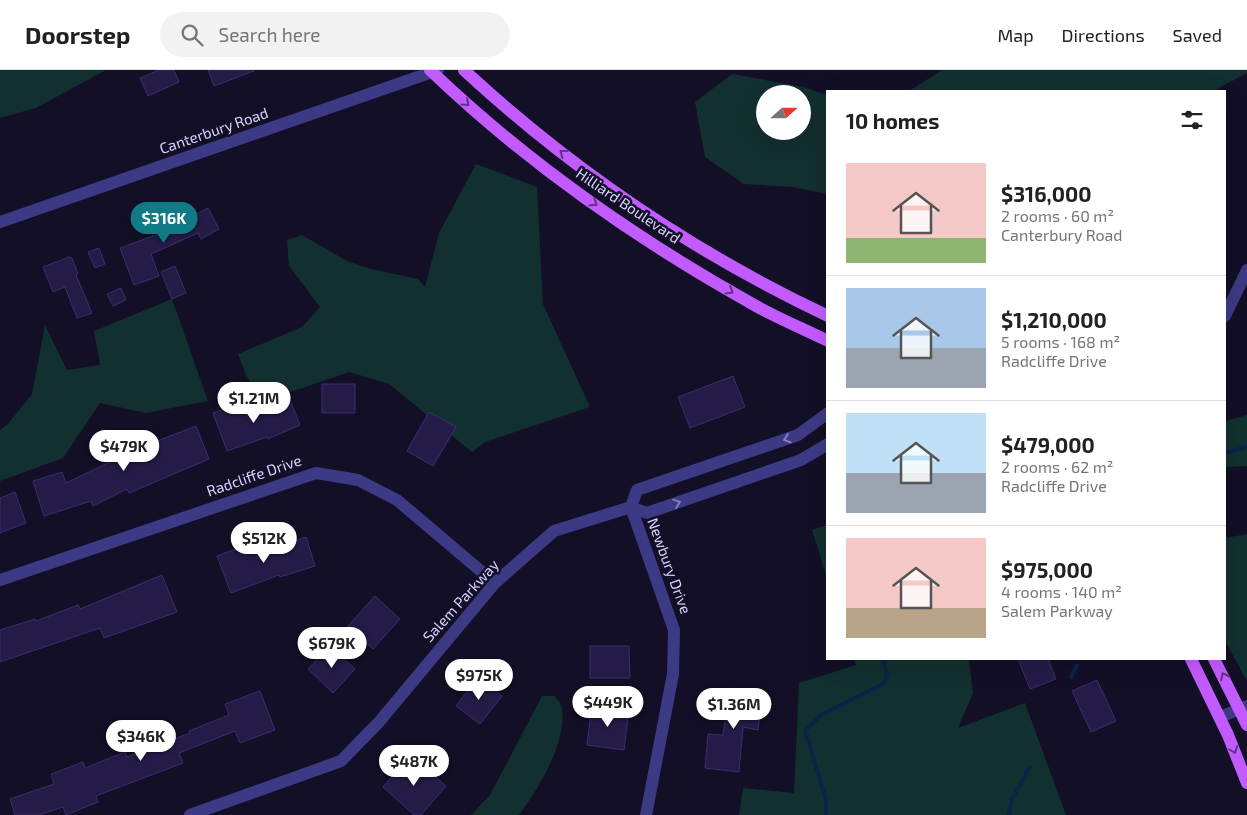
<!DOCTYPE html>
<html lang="en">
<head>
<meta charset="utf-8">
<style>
  body { margin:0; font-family:"Exo 2",sans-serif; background:#f2f2f2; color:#202124; height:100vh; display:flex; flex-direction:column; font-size:19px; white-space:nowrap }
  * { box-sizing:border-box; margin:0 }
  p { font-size:16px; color:#757577 }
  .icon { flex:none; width:28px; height:28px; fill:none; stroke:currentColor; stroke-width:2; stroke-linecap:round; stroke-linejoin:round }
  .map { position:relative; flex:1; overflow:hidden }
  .details { position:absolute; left:826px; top:20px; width:400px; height:570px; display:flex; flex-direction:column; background:#fff; border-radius:0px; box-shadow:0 5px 20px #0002 }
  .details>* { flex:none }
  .needle { width:32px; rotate:69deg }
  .buttons { position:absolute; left:756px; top:15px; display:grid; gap:10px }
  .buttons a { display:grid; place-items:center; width:55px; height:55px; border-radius:50%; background:#fff; box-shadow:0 5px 20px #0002; font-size:25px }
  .price { position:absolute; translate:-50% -42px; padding:0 11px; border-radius:18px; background:#fff; color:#222; font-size:16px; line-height:32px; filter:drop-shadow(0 1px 2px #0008) }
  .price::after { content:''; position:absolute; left:50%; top:30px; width:15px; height:11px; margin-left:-8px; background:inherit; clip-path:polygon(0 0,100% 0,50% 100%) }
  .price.selected { background:#127987; color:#fff }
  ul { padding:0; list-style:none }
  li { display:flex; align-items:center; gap:15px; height:125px; padding:0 20px }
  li+li { border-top:1px solid #e0e0e0 }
  li span { display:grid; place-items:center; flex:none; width:140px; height:100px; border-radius:0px; color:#555 }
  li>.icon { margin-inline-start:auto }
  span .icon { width:60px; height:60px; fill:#fffc; stroke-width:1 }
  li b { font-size:21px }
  h2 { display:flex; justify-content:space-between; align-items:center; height:60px; padding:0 20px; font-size:21px }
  header { display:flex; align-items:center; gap:30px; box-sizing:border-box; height:70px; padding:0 25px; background:#fff; border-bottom:1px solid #e0e0e0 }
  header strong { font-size:24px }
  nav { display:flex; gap:28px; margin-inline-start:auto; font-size:18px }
  .search { width:350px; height:45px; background:#f2f2f2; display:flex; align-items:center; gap:12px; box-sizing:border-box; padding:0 18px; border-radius:28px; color:#757577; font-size:19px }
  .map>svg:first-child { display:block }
  .green { fill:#12302f; fill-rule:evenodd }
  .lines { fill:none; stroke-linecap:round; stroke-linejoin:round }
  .stream { stroke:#0c2248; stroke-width:4 }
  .building { fill:#241b47; stroke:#3b2d73 }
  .minor { stroke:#3d3a85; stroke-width:12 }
  .major { stroke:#c25bff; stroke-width:12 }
  .oneway { stroke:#623188 }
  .oneway2 { stroke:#837fbc }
  .labels { text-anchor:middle; stroke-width:5; stroke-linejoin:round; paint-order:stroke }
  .street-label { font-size:15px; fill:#d9d4ff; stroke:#130f26 }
</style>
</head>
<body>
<header>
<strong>Doorstep</strong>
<div class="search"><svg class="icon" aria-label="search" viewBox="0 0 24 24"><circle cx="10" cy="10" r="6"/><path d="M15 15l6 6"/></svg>Search here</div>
<nav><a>Map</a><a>Directions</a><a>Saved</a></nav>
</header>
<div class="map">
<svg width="1247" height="745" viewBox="0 0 1247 745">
  <rect width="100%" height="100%" fill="#130f26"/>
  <path class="green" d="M0 0H106L36 38 0 48Z
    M942 0H1247V3L1213 21H909Z
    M732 4 804 17 827 25V124L792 117 744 114 705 87 695 32ZM765 24H802V61H765Z
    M476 94 537 117 543 234 590 337 485 372 472 382 389 314 349 302 270 329 260 327 246 305 238 284 302 257 320 237 289 196 287 170 302 165 347 191 371 199 418 209 425 217 439 163Z
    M172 229 208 331 146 343 100 333 63 388 0 411V360L8 354 32 324 45 255 67 300 100 295 94 261Z
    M1247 345V396L1225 397V351Z
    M827 455H828L827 508 812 460Z
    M1247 464V611L1225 571V468Z
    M854 589H969L973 623 958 658 1025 633 1066 745H739L743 718 794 723 799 613 856 595Z
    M542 626H555C558 630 562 635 562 639 567 672 538 720 519 745H471L490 725Z"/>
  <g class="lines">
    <path class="stream" d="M1225 383 1247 377
      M828 454V457
      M1071 607 1077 595
      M826 745V730L805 660 821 645 883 614 887 606 883 589
      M1009 745 1012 729 1030 697"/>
  </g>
  <path class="building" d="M159 0H174L179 12 148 26 140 8Z
    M208 0H253L254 1 214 16Z
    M208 138 219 159 201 169 198 163 151 184 159 206 134 215 120 178 161 163 159 159 178 151 179 153Z
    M99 178 105 194 95 198 88 182Z
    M69 187 72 188 78 204 76 205 92 243 77 248 65 217 53 222 43 197Z
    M175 196 186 223 172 229 161 202Z
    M121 218 126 230 113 236 107 224Z
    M733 306 745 337 690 358 678 327Z
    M322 314H355V343H322Z
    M290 330 300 355 268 369 267 367 227 381 213 343 242 332 248 348Z
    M429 342 456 357 433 396 407 381Z
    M196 356 209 389 129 423 127 419 93 436 91 431 44 446 33 411 62 402 66 413 114 390 113 386 151 370 152 373Z
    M15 422 26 453 0 463V428Z
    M306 467 315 496 280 507 279 505 231 523 217 486 249 474 253 484Z
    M162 505 177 542 104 568 100 558 0 592V560L35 549 36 551 78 535 80 539Z
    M375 526 400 549 373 579 348 556Z
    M330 576 355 599 333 623 308 599Z
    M590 576H629L630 608H590Z
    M1018 589H1048L1056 609 1030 619Z
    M478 607 502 626 480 654 456 636Z
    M1097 610 1116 651 1091 662 1072 621Z
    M730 618 763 623 758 660 743 657 739 702 705 698 708 664 723 665Z
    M260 621 275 660 240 673 235 661 179 683 183 693 96 726 98 732 66 745 63 737 39 745H15L10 729 54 714 51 704 83 692 85 698 125 682 127 687 190 663 189 661 229 645 225 634Z
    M592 635 629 640 624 680 587 675Z
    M411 685 446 716 421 745H414L383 717Z"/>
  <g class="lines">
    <path class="minor" d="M0 152 438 0
      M1225 246 1247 200
      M631 437 674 560 673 604 646 745
      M631 437 637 420 798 365 828 343
      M631 437 647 443 801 390 828 374
      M0 510 316 403 358 410 397 430 495 513
      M1220 647 1247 636
      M190 745 341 691 379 652 495 513 554 461 631 437"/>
    <path class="major" d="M430 0C525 91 635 168 749 232 774 247 802 258 828 271
      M464 0C571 99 695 183 828 246
      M1191 589 1228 665 1247 713
      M1214 589 1247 655"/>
  </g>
  <defs><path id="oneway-chevron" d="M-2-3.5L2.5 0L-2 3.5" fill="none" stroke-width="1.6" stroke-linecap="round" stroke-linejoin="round" transform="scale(1.25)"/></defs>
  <g class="oneway">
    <use href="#oneway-chevron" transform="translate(466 33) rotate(42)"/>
    <use href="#oneway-chevron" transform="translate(563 83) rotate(-143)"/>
    <use href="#oneway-chevron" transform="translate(594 133) rotate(33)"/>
    <use href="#oneway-chevron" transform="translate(730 221) rotate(31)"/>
    <use href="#oneway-chevron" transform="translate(1224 606) rotate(-117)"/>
    <use href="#oneway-chevron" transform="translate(1234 680) rotate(69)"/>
  </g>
  <g class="oneway2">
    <use href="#oneway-chevron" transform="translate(787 369) rotate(161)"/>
    <use href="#oneway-chevron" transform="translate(677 433) rotate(-19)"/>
  </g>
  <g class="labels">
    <g class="street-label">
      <text transform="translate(214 61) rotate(-19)" y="5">Canterbury Road</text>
      <text transform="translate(628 136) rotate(34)" y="5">Hilliard Boulevard</text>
      <text transform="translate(254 406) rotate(-19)" y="5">Radcliffe Drive</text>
      <text transform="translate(669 496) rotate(70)" y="5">Newbury Drive</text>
      <text transform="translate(461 531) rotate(-48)" y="5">Salem Parkway</text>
    </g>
  </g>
</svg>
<div class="buttons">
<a><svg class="needle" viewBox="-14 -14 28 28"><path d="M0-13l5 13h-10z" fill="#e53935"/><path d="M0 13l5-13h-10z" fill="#757577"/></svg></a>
</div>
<b class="price selected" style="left:164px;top:174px">$316K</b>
<b class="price" style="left:254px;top:354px">$1.21M</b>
<b class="price" style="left:124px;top:402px">$479K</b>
<b class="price" style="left:264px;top:494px">$512K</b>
<b class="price" style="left:332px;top:599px">$679K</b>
<b class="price" style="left:479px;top:631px">$975K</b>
<b class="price" style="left:608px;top:658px">$449K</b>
<b class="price" style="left:734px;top:660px">$1.36M</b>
<b class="price" style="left:141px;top:692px">$346K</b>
<b class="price" style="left:414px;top:717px">$487K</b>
<section class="details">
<h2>10 homes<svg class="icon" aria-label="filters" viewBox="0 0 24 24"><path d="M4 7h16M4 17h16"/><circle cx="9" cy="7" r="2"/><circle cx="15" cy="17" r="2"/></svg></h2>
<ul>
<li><span style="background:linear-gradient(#f6c9c9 75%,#8fb573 0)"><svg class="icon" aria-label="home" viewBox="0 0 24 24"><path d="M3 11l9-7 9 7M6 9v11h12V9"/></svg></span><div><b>$316,000</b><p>2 rooms · 60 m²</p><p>Canterbury Road</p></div></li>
<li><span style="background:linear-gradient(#a9c7e8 60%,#9aa5b1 0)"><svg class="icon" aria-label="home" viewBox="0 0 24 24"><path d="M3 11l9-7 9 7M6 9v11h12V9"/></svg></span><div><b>$1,210,000</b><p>5 rooms · 168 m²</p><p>Radcliffe Drive</p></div></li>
<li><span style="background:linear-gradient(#bfe0f5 60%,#9aa5b1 0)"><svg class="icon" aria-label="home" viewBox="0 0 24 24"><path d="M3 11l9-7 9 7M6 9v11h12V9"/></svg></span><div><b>$479,000</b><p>2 rooms · 62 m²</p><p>Radcliffe Drive</p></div></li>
<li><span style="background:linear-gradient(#f6c9c9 70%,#b9a48a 0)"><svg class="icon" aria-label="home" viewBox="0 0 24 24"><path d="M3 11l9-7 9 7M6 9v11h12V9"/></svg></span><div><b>$975,000</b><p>4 rooms · 140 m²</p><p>Salem Parkway</p></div></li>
</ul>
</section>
</div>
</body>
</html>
